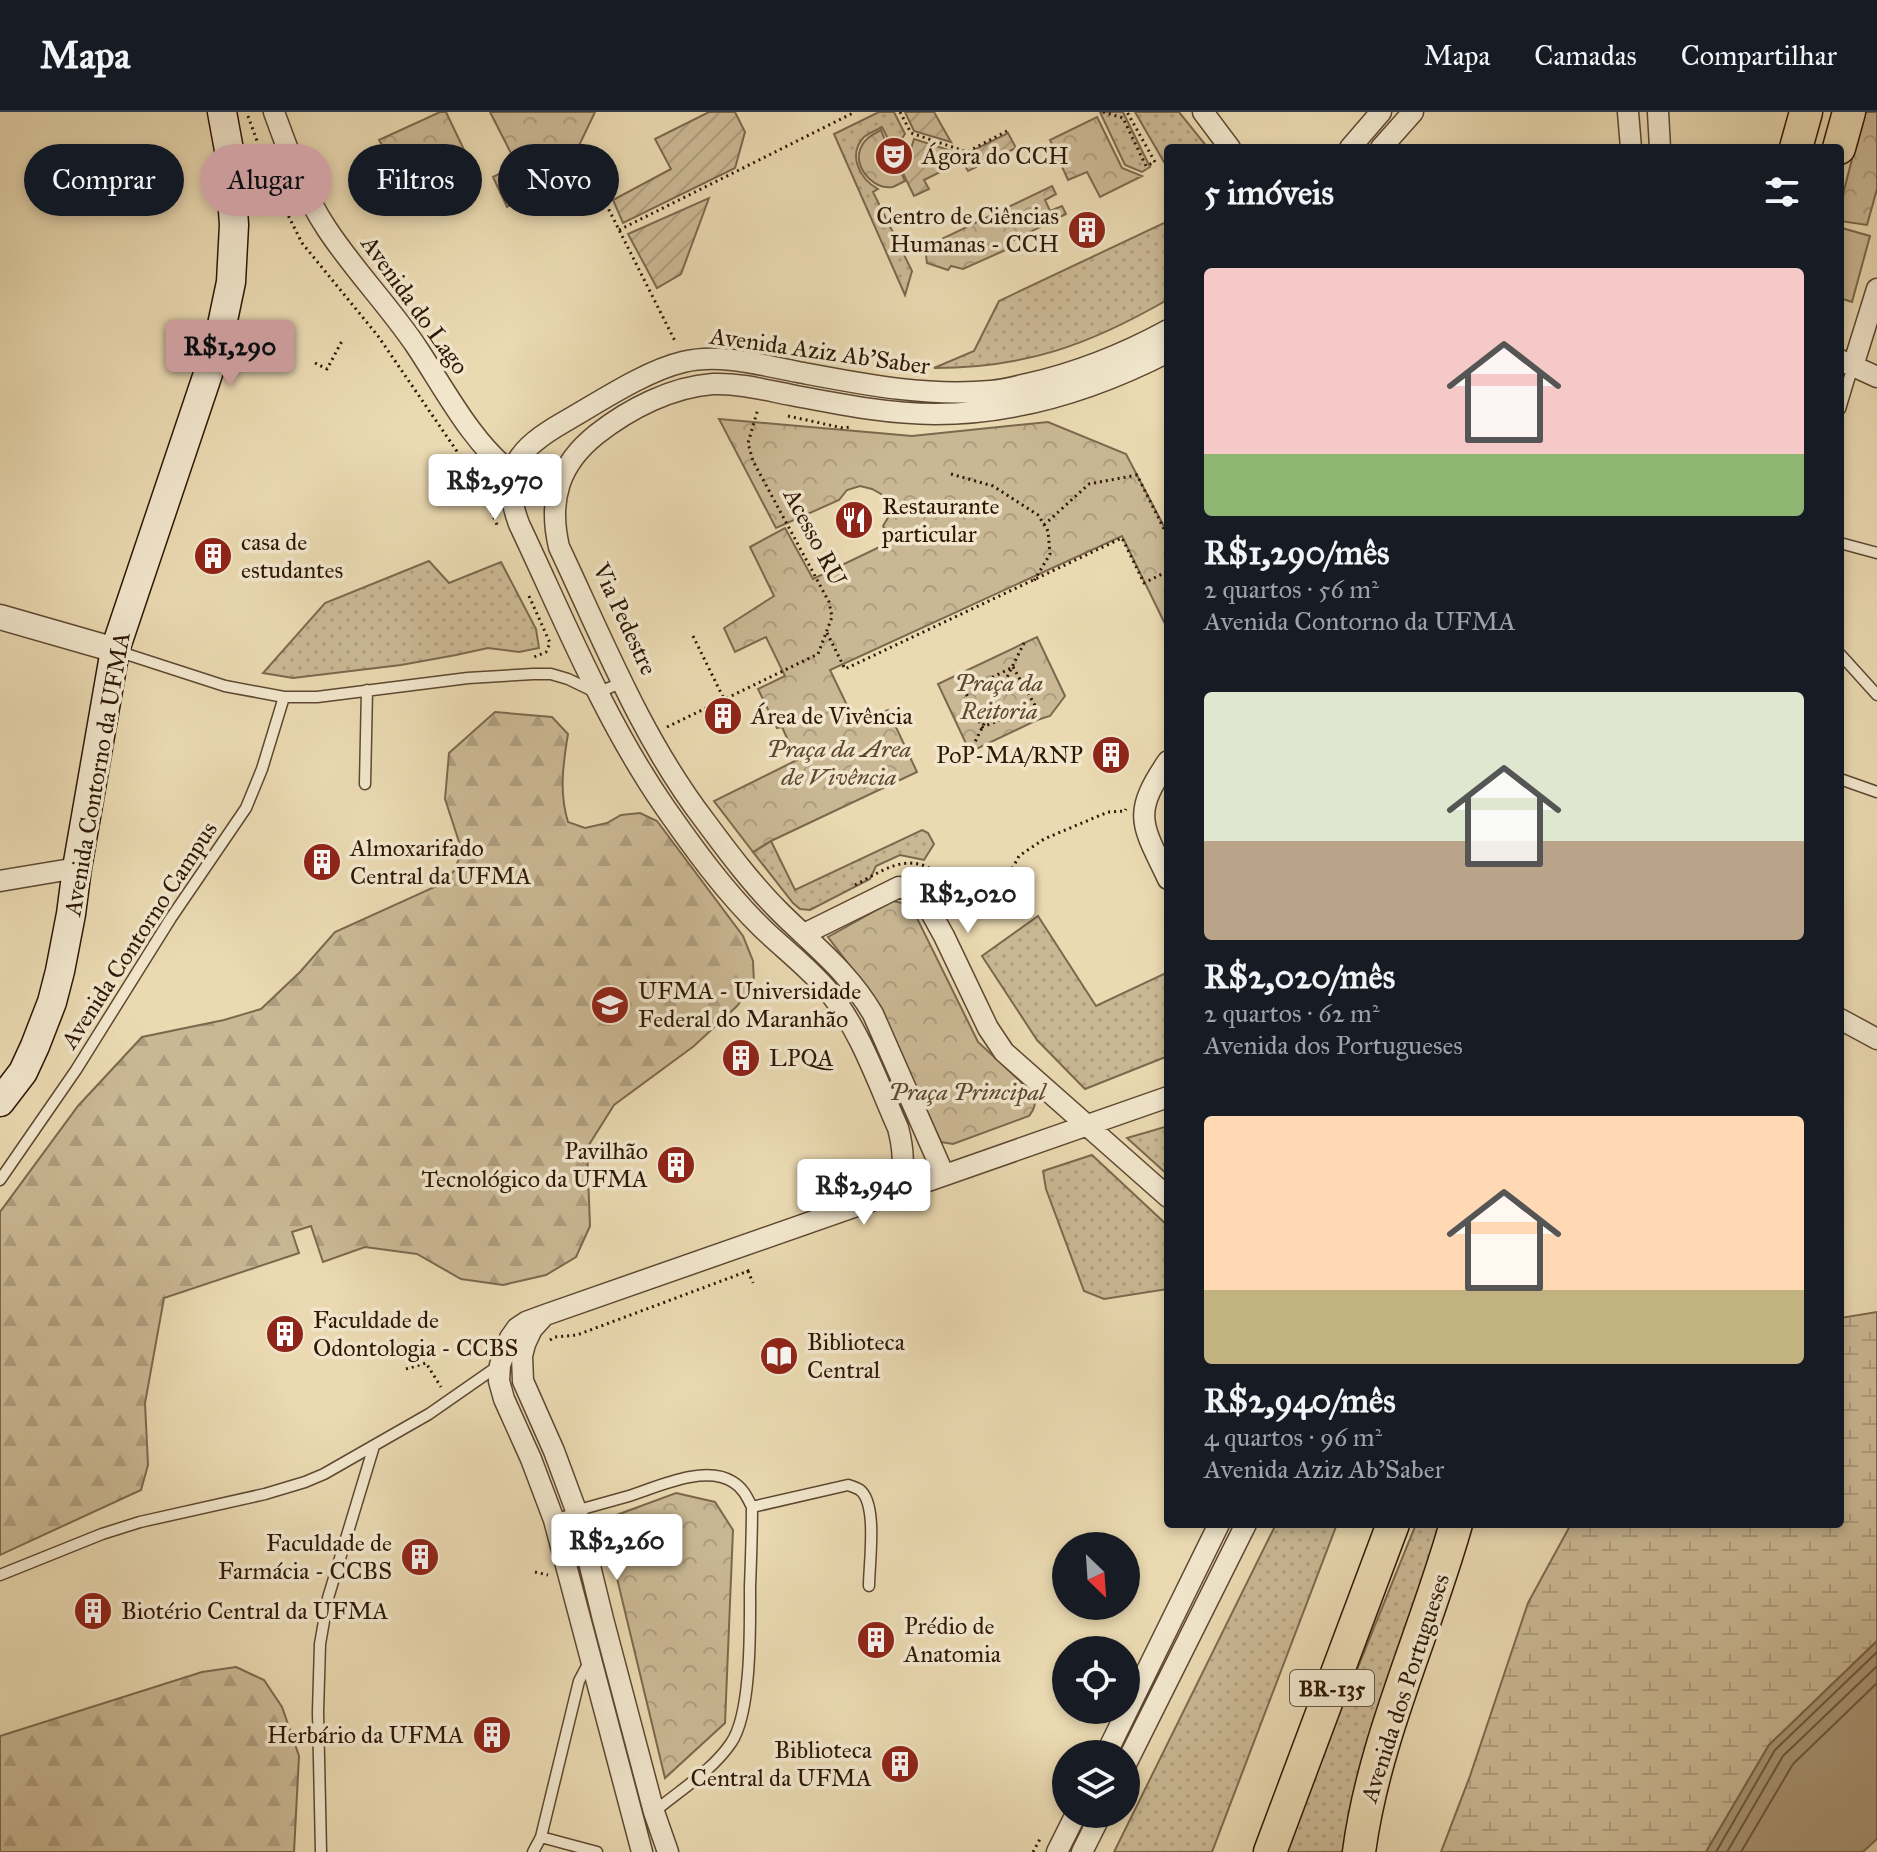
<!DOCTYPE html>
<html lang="pt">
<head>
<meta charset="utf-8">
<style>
  body { margin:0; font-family:"IM FELL Great Primer",serif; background:#242831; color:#f1f3f6; height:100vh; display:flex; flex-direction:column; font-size:30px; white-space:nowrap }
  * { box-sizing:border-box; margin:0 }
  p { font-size:26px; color:#9ea1a6 }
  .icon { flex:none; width:44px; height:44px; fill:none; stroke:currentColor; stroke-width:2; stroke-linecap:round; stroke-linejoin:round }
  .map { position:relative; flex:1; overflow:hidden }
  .drawer { position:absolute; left:1164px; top:32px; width:680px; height:1384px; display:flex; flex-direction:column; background:#171b24; border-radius:8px; box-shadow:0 4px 12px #0003 }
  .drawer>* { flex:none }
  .guide { position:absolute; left:24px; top:32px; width:760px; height:72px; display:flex; gap:16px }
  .needle { width:52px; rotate:155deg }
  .tools { position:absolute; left:1052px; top:1420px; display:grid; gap:16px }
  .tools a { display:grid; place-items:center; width:88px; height:88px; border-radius:50%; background:#171b24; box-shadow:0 4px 12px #0003; font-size:40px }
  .price { position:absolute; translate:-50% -68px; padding:0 18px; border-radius:8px; background:#fff; color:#222; font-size:26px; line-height:52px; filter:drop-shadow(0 2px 4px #0008) }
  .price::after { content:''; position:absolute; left:50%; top:48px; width:24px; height:18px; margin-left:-12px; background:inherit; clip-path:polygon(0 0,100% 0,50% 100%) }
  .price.on { background:#c59692; color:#111 }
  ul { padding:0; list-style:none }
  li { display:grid; align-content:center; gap:16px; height:424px; padding:0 40px }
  li span { display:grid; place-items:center; height:248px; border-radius:8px; color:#555 }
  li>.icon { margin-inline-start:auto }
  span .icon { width:144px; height:144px; fill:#fffc; stroke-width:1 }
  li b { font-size:34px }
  h2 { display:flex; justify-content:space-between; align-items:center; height:96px; padding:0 40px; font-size:34px }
  .chip { padding:0 28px; border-radius:36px; background:#171b24; box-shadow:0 4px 12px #0003; font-size:28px; line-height:72px }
  .chip.on { background:#c59692; color:#111 }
  header { display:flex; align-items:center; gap:48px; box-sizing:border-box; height:112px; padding:0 40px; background:#171b24; border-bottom:2px solid #363941 }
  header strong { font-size:38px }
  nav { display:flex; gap:44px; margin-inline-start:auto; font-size:28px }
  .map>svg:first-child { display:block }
  .grass { fill:url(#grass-dots); stroke:#7c684d; stroke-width:2 }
  .forest { fill:url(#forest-firs); stroke:#7c684d; stroke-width:2 }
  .wetland { fill:url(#wetland-marsh); stroke:#7c684d; stroke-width:2 }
  .park { fill:url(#park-crowns); stroke:#7c684d; stroke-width:2 }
  .garden { fill:url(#garden-furrows); stroke:#7c684d; stroke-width:2 }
  .pitch { fill:#cab894; stroke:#7c684d; stroke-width:2 }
  .water { fill:#aa9777; stroke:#79644a; stroke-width:2 }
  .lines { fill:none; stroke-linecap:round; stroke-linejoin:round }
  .shore { stroke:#6c573e; stroke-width:2 }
  .service-casing { stroke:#5e4831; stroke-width:13 }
  .minor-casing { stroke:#5e4831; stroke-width:23 }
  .tertiary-casing { stroke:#5e4831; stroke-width:27 }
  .secondary-casing { stroke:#2f1706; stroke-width:31 }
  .trunk-casing { stroke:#2f1706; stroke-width:35 }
  .path { stroke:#2f1706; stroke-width:3; stroke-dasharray:2 4; stroke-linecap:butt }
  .service { stroke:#f1e6cc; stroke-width:10 }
  .minor { stroke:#f1e6cc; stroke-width:20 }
  .tertiary { stroke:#f1e6cc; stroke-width:24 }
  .secondary { stroke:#f1e6cc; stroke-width:28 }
  .trunk { stroke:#ead9b1; stroke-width:32 }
  .labels { text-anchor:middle; stroke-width:7; stroke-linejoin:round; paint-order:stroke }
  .shield { fill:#f1e6cc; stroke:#695541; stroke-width:2 }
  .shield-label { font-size:22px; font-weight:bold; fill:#2f1706 }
  .poi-label { font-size:24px; fill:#2f1706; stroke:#f1e6cc; text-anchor:start }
  .street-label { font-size:24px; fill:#2f1706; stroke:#f1e6cc }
  .park-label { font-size:24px; font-style:italic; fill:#5e4731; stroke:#f1e6cc }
</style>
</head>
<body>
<header>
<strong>Mapa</strong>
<nav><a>Mapa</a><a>Camadas</a><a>Compartilhar</a></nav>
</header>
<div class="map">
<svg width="1877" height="1740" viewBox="0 0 1877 1740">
  <defs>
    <pattern id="grass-dots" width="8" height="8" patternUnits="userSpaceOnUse" patternTransform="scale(2)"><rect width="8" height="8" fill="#cab894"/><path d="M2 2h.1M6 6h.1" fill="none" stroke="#ae9d7e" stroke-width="1.8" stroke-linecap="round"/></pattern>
    <pattern id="forest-firs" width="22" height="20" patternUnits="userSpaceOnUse" patternTransform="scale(2)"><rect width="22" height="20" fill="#cab894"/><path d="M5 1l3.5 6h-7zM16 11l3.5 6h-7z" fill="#ae9d7e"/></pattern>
    <pattern id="wetland-marsh" width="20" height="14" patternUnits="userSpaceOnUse" patternTransform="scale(2)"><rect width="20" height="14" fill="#cab894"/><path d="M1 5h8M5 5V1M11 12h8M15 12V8" fill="none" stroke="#ae9d7e"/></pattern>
    <pattern id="park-crowns" width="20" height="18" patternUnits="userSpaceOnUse" patternTransform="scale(2)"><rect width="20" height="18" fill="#cab894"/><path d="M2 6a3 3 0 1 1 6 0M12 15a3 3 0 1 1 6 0" fill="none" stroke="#ae9d7e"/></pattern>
    <pattern id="garden-furrows" width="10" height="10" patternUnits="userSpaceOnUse" patternTransform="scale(2)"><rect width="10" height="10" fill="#cab894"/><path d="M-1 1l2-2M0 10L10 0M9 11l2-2" fill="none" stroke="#ae9d7e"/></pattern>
  </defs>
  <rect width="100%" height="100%" fill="#ead9b1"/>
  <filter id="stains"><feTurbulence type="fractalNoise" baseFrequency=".0025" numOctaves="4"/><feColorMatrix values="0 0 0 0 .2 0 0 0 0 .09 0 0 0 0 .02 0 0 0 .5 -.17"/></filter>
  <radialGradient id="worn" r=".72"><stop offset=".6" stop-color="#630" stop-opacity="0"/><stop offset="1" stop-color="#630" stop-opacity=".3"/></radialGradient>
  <path class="grass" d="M879 0H894L905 22 899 31 889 29 882 15C876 18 869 21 864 25 847 43 860 67 878 77L873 80 912 159 905 183 834 22Z
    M1100 0H1123L1150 55 1142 60 1125 53Z
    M1135 0H1179L1208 36H1168V57Z
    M1168 109V187L1167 188C1089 233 1025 256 934 256L974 239 999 189Z
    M429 449 449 471 501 450 536 517 539 536 519 540 488 536 456 543 401 553 293 566 263 561 325 491Z
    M922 718 928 721 934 732 924 748 900 743 876 754 870 767 810 798 800 797 793 791 753 740 771 729 795 778Z
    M1038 804 1096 894 1168 860V944L1085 977 1037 928 982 844Z
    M1168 1014V1063L1127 1026Z
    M1092 1043 1168 1114V1177L1104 1187 1084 1179 1046 1077 1043 1059Z
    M1276 1412H1337L1212 1740H1114Z
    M1416 1412H1445L1351 1740H1283Z"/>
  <path class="forest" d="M495 600 552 605 568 622C563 652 559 681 568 710L585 716 607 711 621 703 640 701 657 709 743 824 753 849 754 872 737 894 694 934 614 993 587 1036 590 1114 576 1145 546 1163 503 1173 461 1167 417 1142 365 1135 323 1150 311 1114 292 1120 299 1141 164 1186 145 1291 148 1353 141 1378 0 1443V1100L78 994 142 925 224 908 261 897 300 860 335 820 439 773 454 759 462 739 445 687 449 641Z
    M236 1555 264 1568 282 1595 299 1644 294 1740H0V1624L202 1560Z"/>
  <path class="wetland" d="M1877 1200V1529L1769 1633 1706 1740H1441L1470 1664 1528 1491 1571 1412H1840V1206Z"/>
  <path class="park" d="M440 0H446L478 67 417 95 408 83 411 60 393 51 379 28Z
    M490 0H595L575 42 556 61 536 70 539 79 507 95 493 65 517 53Z
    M1864 0H1877V77L1867 113 1840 109V94Z
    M1097 5 1122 56 1142 64 1100 85 1087 60 1068 68 1050 28Z
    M881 18 886 31C887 31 898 32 898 32 909 37 907 51 899 56L905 69C903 70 895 74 893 75 875 78 857 59 859 42 861 29 871 23 881 18Z
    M1052 74 1056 82 1045 88 1050 99 1062 94 1066 102 1008 131 1010 136 963 157 951 154 948 158 927 151 925 135Z
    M719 307 912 324 1048 310 1126 342 1168 422V518L1122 424 830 558 856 612 888 598 917 660 771 729 753 740 714 689 797 648 782 615 777 616 758 577 785 564 766 525 735 540 724 516 774 484 750 435 785 416 813 467 892 429 883 414 889 404 888 392 881 382 872 377 860 374 847 378 839 388 776 416Z
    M1037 525 1065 584 1050 604 1037 608 970 640 938 572Z
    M893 789 907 792 913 798 978 930 1034 982C1036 991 1035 997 1029 1004L953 1032 941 1030 872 883 828 825Z
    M676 1381 715 1390 733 1418 725 1611 665 1666 603 1408Z"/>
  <path class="garden" d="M709 0H735L745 20 735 56 623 111 613 88 671 57 655 27Z
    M905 0H934L951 30 914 19Z
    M1008 21 1016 36 968 59 962 49 924 68 929 77 914 84 901 57 906 53 914 27 964 43Z
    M709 86 681 162 657 176 628 122Z"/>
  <path class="pitch" d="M1842 116 1870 124 1852 190 1840 186V124Z"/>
  <path class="water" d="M1877 1529V1727L1863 1740H1706L1769 1633Z"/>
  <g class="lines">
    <path class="shore" d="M1716 1740 1775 1638 1877 1540
      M1727 1740 1783 1644 1877 1554
      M1741 1740 1793 1652 1877 1571"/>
    <defs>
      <path id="service" d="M1840 297 1853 254
        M1840 431 1877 441
        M117 539 225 574 284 585H317L468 566 533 562H551L568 567 597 581 623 570
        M1840 542 1877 583
        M1840 667 1877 680
        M365 672 367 578
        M0 1068 76 958 171 806 246 696 262 657 284 585
        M752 1395 848 1373C851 1374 857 1376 860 1378 878 1392 869 1451 869 1474
        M554 1408 577 1401 586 1396C600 1392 615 1388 629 1384 657 1375 705 1352 733 1370 743 1376 747 1385 752 1395 752 1422 751 1448 750 1475 750 1513 752 1601 731 1631 712 1659 680 1678 654 1700
        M0 1463 102 1422 140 1410 265 1382 305 1370 324 1362 429 1302 498 1254
        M541 1725 579 1569 589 1550
        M321 1740 318 1600 320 1532 328 1486 374 1334
        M533 1740 541 1725 597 1740"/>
      <path id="minor" d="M274 0C289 41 303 81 327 117 354 158 389 194 416 234 444 276 472 331 512 361
        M1203 0 1230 36
        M1628 0 1631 36
        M1658 0 1660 36
        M1350 36 1381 0
        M1381 36 1413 0
        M1840 248 1877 265
        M1853 254 1877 177
        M1168 649C1131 703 1142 712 1168 767
        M0 769 77 756
        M804 822 899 775 919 779 944 824 988 916 1004 940 1168 1085
        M1840 907 1877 927
        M944 1063 873 902C848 859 813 833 779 799 752 772 728 740 705 709 642 627 603 528 559 435 548 388 559 352 597 322 629 297 671 275 713 272 739 271 765 278 791 283 839 292 886 302 935 302 1017 302 1096 277 1168 240
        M900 1079C904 1056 904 1038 898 1016 878 971 860 918 829 880 810 857 785 838 763 817 725 780 694 737 664 694 604 607 564 507 519 412 499 358 517 337 564 310 599 290 645 259 683 250 720 241 761 253 798 260 862 272 925 285 991 279 1003 278 1015 275 1027 272 1076 261 1124 242 1168 218
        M542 1206 532 1217 525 1232 522 1244 523 1269 554 1339 577 1401 603 1507 654 1700 668 1740
        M1106 1642 1219 1412
        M1126 1652 1246 1412
        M642 1740 554 1408 531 1347 504 1287 499 1269 500 1253 510 1226 517 1216 526 1210 545 1203 1168 985
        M1057 1740 1076 1702
        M1082 1740 1101 1702"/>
      <path id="tertiary" d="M0 505 115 538"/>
      <path id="secondary" d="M0 990 23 960 35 934 52 890 60 859 71 802 77 756 115 538 218 232 231 170 234 113 229 38 222 0"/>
      <path id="trunk" d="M1796 36 1806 0
        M1839 36 1849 0
        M1270 1740 1393 1412
        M1359 1740C1374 1627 1425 1522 1456 1412"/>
    </defs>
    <use href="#service" class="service-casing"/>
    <use href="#minor" class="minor-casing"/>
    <use href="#tertiary" class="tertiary-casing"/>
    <use href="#secondary" class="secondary-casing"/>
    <use href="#trunk" class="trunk-casing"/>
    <path class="path" d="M900 0 911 21 967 40 1007 19
      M1103 0 1123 6 1146 54 1155 50 1127 0
      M248 4 273 73 302 131 378 224 478 370 498 415
      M606 92 676 231
      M619 118 855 0
      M315 251 327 257 342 229
      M788 304 843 316 851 315
      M951 362 993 374 1038 403 1048 419 1050 442 1034 469
      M1044 413 1089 372 1137 363 1168 425
      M529 484 550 531 546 540 532 546
      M827 521 845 557 1122 426 1144 471 1168 459
      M693 524 724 587
      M1013 555 1036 595 982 615 965 579Z
      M667 615 818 542 832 505 829 490 753 349 748 331 758 297
      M970 640 1024 531
      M855 773C881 760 907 739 935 760 943 766 948 776 960 777 969 777 1002 761 1012 757L1019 744 1044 727 1108 700 1125 699 1126 697
      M748 1159 753 1171
      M550 1228 555 1225 577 1223 748 1159 746 1154
      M406 1257 426 1251 441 1275
      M535 1460 548 1463
      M1126 1688 1135 1670
      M1060 1689 1066 1678
      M1033 1740 1040 1727"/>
    <use href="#service" class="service"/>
    <use href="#minor" class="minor"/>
    <use href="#tertiary" class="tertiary"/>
    <use href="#secondary" class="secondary"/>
    <use href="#trunk" class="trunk"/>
  </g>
  <defs>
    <symbol id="theatre-disc" viewBox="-11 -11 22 22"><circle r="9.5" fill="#8f2418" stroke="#f1e6cc"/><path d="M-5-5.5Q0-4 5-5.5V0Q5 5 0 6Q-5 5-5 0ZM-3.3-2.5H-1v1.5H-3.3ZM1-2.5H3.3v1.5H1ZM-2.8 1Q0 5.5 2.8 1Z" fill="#fff"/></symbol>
    <symbol id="building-disc" viewBox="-11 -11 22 22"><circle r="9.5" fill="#8f2418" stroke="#f1e6cc"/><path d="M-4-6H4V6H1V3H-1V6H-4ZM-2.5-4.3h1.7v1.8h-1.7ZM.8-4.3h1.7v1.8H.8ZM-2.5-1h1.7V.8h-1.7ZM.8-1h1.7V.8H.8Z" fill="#fff"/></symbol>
    <symbol id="restaurant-disc" viewBox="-11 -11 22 22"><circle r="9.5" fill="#8f2418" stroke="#f1e6cc"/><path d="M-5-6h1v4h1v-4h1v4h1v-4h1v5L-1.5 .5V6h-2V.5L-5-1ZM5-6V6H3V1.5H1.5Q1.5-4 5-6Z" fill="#fff"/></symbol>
    <symbol id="university-disc" viewBox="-11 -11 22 22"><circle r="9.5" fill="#8f2418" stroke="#f1e6cc"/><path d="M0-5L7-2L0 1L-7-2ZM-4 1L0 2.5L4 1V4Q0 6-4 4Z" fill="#fff"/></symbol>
    <symbol id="library-disc" viewBox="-11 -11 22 22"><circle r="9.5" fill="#8f2418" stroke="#f1e6cc"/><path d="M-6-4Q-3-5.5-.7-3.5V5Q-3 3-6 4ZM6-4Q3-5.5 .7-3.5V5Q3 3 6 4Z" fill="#fff"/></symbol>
  </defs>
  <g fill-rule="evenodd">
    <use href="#theatre-disc" x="872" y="22" width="44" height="44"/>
    <use href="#building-disc" x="1065" y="96" width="44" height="44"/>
    <use href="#restaurant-disc" x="832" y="386" width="44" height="44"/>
    <use href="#building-disc" x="191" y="422" width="44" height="44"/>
    <use href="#building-disc" x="701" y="582" width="44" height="44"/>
    <use href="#building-disc" x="1089" y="621" width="44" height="44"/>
    <use href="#building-disc" x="300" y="728" width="44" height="44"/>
    <use href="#university-disc" x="588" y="871" width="44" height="44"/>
    <use href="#building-disc" x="719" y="924" width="44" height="44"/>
    <use href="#building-disc" x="654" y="1031" width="44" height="44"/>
    <use href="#building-disc" x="263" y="1200" width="44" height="44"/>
    <use href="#library-disc" x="757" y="1222" width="44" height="44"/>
    <use href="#building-disc" x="398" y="1423" width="44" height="44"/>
    <use href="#building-disc" x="71" y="1477" width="44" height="44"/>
    <use href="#building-disc" x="854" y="1506" width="44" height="44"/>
    <use href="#building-disc" x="470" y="1601" width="44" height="44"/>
    <use href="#building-disc" x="878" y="1630" width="44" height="44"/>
  </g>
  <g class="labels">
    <rect class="shield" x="1290" y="1558" width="84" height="36" rx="6"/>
    <g class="shield-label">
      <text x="1332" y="1584">BR-135</text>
    </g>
    <g class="poi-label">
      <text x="922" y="52">Ágora do CCH</text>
      <text x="1059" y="112" text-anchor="end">Centro de Ciências<tspan x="1059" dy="28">Humanas - CCH</tspan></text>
      <text x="882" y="402">Restaurante<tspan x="882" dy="28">particular</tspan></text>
      <text x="241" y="438">casa de<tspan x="241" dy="28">estudantes</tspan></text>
      <text x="751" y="612">Área de Vivência</text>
      <text x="1083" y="651" text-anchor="end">PoP-MA/RNP</text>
      <text x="350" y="744">Almoxarifado<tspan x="350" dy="28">Central da UFMA</tspan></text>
      <text x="638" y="887">UFMA - Universidade<tspan x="638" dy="28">Federal do Maranhão</tspan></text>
      <text x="769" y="954">LPQA</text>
      <text x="648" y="1047" text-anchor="end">Pavilhão<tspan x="648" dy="28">Tecnológico da UFMA</tspan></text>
      <text x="313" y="1216">Faculdade de<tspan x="313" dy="28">Odontologia - CCBS</tspan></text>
      <text x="807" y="1238">Biblioteca<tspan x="807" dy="28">Central</tspan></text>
      <text x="392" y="1439" text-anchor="end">Faculdade de<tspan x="392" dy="28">Farmácia - CCBS</tspan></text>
      <text x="121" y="1507">Biotério Central da UFMA</text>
      <text x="904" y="1522">Prédio de<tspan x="904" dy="28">Anatomia</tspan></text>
      <text x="464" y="1631" text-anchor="end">Herbário da UFMA</text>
      <text x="872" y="1646" text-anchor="end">Biblioteca<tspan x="872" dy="28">Central da UFMA</tspan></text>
    </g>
    <g class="street-label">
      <text transform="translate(415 193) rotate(54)" y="8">Avenida do Lago</text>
      <text transform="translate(820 239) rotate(8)" y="8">Avenida Aziz Ab'Saber</text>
      <text transform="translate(815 425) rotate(62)" y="8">Acesso RU</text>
      <text transform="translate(625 507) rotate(65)" y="8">Via Pedestre</text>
      <text transform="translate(97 662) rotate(-80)" y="8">Avenida Contorno da UFMA</text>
      <text transform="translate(139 823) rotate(-57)" y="8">Avenida Contorno Campus</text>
      <text transform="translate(1405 1576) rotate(-72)" y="8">Avenida dos Portugueses</text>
    </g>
    <g class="park-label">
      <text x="999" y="579">Praça da<tspan x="999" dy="28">Reitoria</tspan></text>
      <text x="839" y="645">Praça da Area<tspan x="839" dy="28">de Vivência</tspan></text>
      <text x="967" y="988">Praça Principal</text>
    </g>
  </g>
  <rect width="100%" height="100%" filter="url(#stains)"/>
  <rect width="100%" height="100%" fill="url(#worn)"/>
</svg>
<div class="tools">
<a><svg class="needle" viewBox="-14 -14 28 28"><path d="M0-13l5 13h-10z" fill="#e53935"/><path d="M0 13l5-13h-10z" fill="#9ea1a6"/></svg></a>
<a><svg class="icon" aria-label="locate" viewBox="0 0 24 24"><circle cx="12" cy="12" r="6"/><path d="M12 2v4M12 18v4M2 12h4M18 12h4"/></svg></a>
<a><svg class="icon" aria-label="layers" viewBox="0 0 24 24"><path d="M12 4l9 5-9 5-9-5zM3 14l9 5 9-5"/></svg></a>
</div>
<b class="price on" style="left:230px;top:276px">R$1,290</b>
<b class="price" style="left:495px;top:410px">R$2,970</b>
<b class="price" style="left:968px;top:823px">R$2,020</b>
<b class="price" style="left:864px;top:1115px">R$2,940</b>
<b class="price" style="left:617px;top:1470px">R$2,260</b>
<div class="guide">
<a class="chip">Comprar</a>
<a class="chip on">Alugar</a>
<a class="chip">Filtros</a>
<a class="chip">Novo</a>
</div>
<section class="drawer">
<h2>5 imóveis<svg class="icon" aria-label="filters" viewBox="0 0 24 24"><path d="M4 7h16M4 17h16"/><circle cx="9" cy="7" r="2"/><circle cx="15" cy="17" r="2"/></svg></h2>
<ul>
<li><span style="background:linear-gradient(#f6c9c9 75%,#8fb573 0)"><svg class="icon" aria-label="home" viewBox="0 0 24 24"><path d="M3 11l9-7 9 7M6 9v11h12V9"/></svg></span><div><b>R$1,290/mês</b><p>2 quartos · 56 m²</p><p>Avenida Contorno da UFMA</p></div></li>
<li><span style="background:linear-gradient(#dfe7d0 60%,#b9a48a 0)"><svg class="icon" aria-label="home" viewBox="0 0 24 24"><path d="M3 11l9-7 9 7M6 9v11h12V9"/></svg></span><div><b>R$2,020/mês</b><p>2 quartos · 62 m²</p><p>Avenida dos Portugueses</p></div></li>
<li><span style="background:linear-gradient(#ffd9b3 70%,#c2b280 0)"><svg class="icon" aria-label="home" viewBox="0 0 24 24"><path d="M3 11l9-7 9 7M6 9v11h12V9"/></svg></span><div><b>R$2,940/mês</b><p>4 quartos · 96 m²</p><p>Avenida Aziz Ab'Saber</p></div></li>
</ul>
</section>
</div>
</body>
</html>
